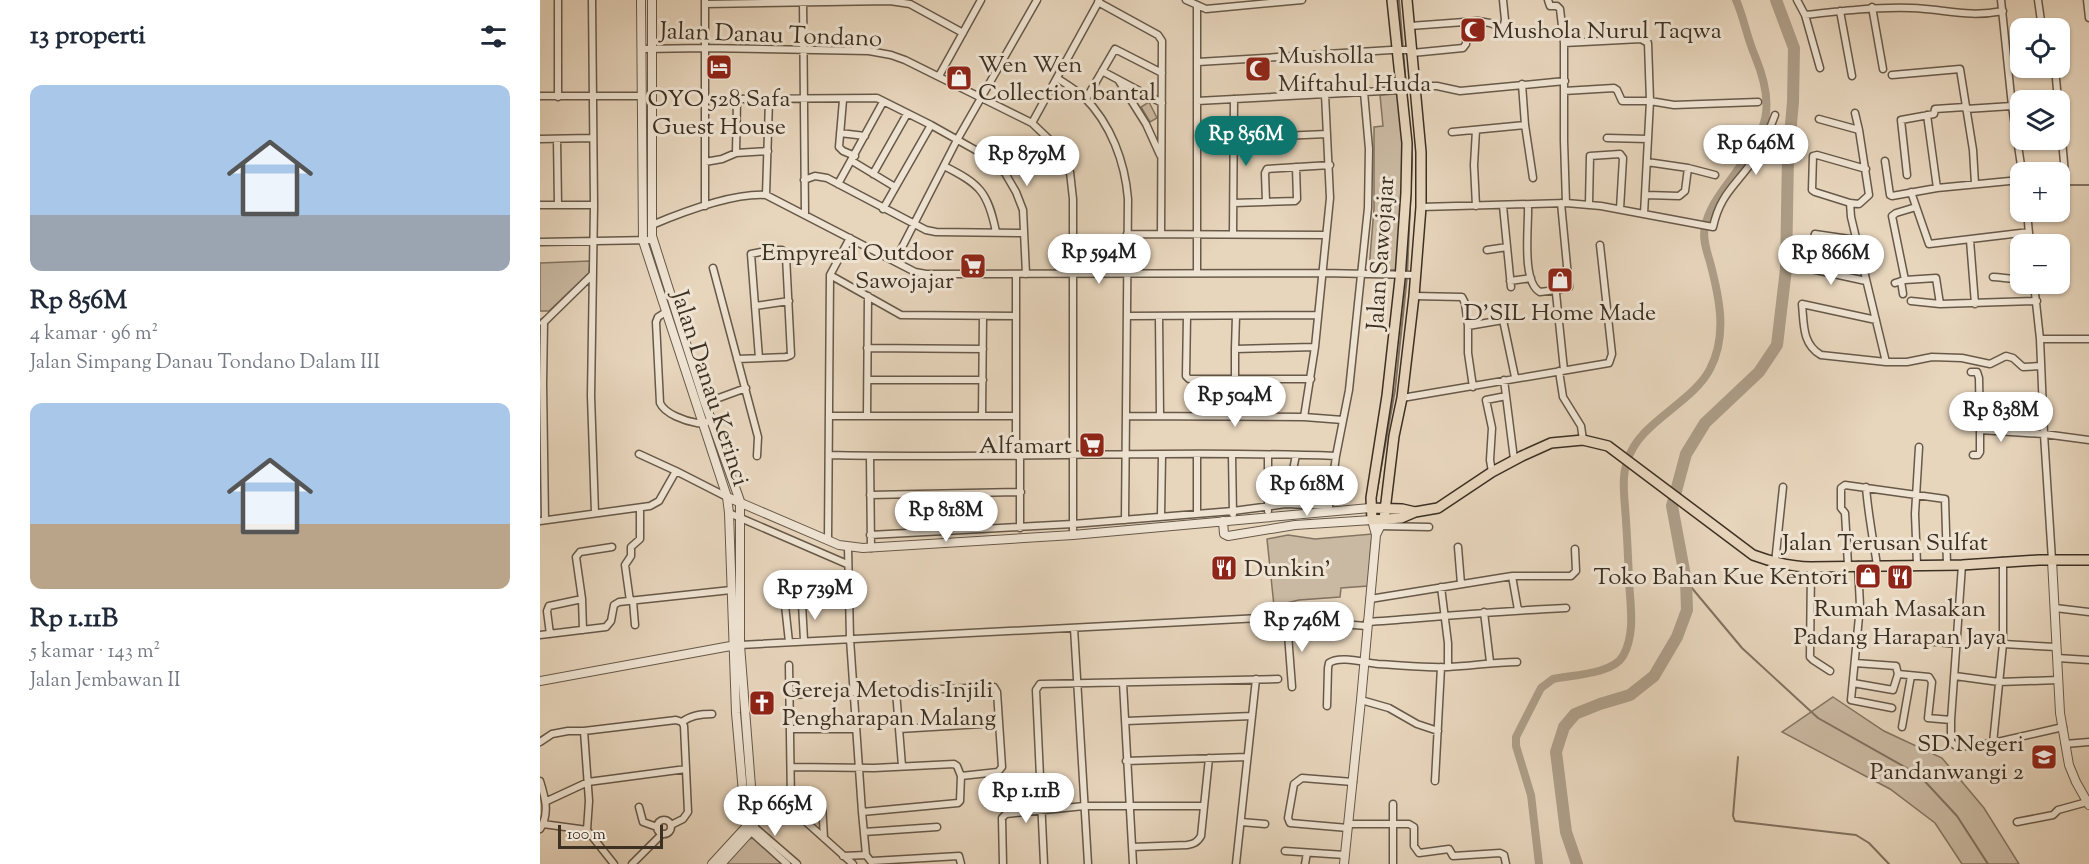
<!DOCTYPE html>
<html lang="id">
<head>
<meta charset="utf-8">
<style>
  body { margin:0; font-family:"Sorts Mill Goudy",serif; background:#f2f2f3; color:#1f2937; height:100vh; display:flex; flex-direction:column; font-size:22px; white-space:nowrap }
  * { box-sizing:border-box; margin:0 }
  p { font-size:20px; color:#747a83 }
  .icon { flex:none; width:33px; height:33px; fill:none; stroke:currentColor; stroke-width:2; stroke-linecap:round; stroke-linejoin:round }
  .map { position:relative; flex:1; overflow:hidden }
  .details { display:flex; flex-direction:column; background:#fff; width:540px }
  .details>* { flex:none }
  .tools { position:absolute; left:1470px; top:18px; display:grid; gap:12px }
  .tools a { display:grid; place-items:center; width:60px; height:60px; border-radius:12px; background:#fff; box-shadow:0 2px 4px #0004; font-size:30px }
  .scale { position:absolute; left:18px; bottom:15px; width:105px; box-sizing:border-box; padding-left:6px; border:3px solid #3c3023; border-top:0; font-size:16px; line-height:21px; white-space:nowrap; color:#3c3023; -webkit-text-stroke:4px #efe4d3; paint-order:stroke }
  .price { position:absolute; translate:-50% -51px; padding:0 14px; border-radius:21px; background:#fff; color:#222; font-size:20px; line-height:39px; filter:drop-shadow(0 2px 3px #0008) }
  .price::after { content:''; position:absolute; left:50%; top:36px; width:18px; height:14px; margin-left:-9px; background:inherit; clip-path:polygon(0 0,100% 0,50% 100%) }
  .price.selected { background:#0f766e; color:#fff }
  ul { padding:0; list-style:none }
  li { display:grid; align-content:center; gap:12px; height:318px; padding:0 30px }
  li span { display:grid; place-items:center; height:186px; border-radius:12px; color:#555 }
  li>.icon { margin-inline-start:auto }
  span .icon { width:108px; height:108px; fill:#fffc; stroke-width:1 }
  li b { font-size:26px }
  h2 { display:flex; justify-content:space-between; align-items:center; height:72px; padding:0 30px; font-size:26px }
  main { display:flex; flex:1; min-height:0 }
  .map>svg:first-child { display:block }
  .green { fill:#cab9a2; stroke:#837462; stroke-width:1.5 }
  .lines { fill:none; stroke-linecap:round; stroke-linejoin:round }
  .stream { stroke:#807160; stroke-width:2 }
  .canal { stroke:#ad9d88; stroke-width:8 }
  .river { stroke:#ad9d88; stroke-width:12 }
  .minor-casing { stroke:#675949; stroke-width:9 }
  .tertiary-casing { stroke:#675949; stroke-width:10 }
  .primary-casing { stroke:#3c3023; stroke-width:12 }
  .minor { stroke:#efe4d3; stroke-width:6 }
  .tertiary { stroke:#efe4d3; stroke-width:8 }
  .primary { stroke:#e7d5bc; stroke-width:9 }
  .labels { text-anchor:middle; stroke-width:6; stroke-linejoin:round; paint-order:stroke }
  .poi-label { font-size:24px; fill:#3c3023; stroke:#efe4d3; text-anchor:start }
  .street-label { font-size:24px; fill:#3c3023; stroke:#efe4d3 }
</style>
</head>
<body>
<main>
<section class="details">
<h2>13 properti<svg class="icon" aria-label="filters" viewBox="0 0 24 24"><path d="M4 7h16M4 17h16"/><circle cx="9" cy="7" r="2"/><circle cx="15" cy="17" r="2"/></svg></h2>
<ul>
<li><span style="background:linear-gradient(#a9c7e8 70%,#9aa5b1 0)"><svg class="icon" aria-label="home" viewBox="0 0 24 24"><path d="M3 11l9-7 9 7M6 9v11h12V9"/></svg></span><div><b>Rp 856M</b><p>4 kamar · 96 m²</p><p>Jalan Simpang Danau Tondano Dalam III</p></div></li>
<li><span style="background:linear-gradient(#a9c7e8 65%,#b9a48a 0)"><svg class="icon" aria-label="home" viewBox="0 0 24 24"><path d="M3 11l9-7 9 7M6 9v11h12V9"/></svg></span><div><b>Rp 1.11B</b><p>5 kamar · 143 m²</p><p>Jalan Jembawan II</p></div></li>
</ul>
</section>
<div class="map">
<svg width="1549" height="864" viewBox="0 0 1549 864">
  <rect width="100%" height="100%" fill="#e7d5bc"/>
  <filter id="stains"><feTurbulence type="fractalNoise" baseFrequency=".00333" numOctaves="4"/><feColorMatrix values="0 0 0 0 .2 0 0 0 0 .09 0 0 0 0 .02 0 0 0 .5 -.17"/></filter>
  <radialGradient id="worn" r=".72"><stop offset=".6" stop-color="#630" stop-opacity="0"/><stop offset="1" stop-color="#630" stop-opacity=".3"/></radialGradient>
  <path class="green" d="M860 93C866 153 861 211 857 270L829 269 834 209V127L843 126 840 95Z
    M609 102 617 118 610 122 601 107Z
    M50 261 49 273 9 311H0V263Z
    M832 534 828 586 801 588 800 597 759 600 734 606 727 539 748 535 775 539Z
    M1293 697 1344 731 1402 758 1444 808 1479 864H1422L1395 823 1350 789 1242 732Z
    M214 838 243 864H186L209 839Z"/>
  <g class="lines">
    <path class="stream" d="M1520 185H1549
      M0 320 6 316
      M836 496 855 390 867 277 872 159 859 0
      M1146 581 1202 648 1278 718 1379 775 1417 816 1448 864
      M1198 757 1193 816 1195 821 1316 835 1329 843 1349 864"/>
    <path class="canal" d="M999 864 991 795 976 746V737L1001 688 1013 679C1032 675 1073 674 1083 656 1096 633 1090 604 1089 580 1088 556 1087 531 1085 507 1084 493 1082 476 1087 462 1098 422 1152 404 1170 369 1188 335 1179 296 1170 262 1167 252 1162 238 1165 227 1169 206 1184 189 1196 172 1228 129 1236 107 1215 56 1207 38 1204 18 1196 0"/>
    <path class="river" d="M1037 864 1026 832 1016 752 1024 727 1035 714 1060 704 1090 695 1114 676 1137 637 1147 610 1146 581 1132 506 1146 454 1165 423 1219 372 1237 345 1246 269 1248 157 1253 102 1254 48 1236 0"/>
    <defs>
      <path id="minor" d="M18 0V97
        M52 0 54 205 51 396 55 513
        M165 0V206
        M263 0 265 214
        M646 0 666 9 762 0
        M1008 0 1010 6H1017L1020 9 1024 43V141L1026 203
        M1257 0 1265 15 1280 68
        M1461 0 1472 106 1482 172
        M1498 0 1502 28
        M1547 0 1549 18
        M558 2 618 35 622 41 621 234
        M165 4 350 1 370 4 423 33
        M1332 7 1343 69
        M1300 11 1312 76
        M1265 15C1300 11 1335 7 1371 8 1406 9 1426 18 1463 11
        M870 26 938 21 950 23 966 30
        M963 29 965 20 963 0
        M1024 43 1101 39 1108 43 1110 101 1104 214
        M102 49 165 48 329 51 351 55 365 60 492 123 515 145 523 158 530 172 533 199V535
        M658 62 851 50H868L872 53 923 48 926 44 927 22
        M1515 68 1518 100
        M562 71 622 103
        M1352 75 1420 69 1433 150 1435 184
        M399 76 441 0
        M517 78C526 84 536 90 544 97 571 124 585 162 588 199L585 520
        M579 81 606 124 620 155
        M982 84 985 125 993 178
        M876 86H897L920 91 1025 81
        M1024 91 1074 88 1077 90 1082 101H1110L1134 105 1218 102
        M0 96H102
        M165 99 337 98 391 125 439 152 465 173 476 192 483 210 486 274
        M546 99 575 49 622 73
        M303 100 299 147 303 151 315 156
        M657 101 862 90
        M1426 109 1472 106
        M1315 113 1319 130
        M1387 115 1397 188
        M1520 117 1525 174
        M1279 119 1319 130 1329 195 1319 204 1310 203 1311 217 1346 362H1367L1392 357 1422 358 1450 364 1466 356 1473 358 1483 367 1501 366
        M492 123 559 1
        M936 130 934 165 936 206
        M912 132 985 125
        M300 133 325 136
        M694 138 787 134
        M1067 138 1108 139
        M0 139 52 138
        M17 139 18 205
        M196 153 197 100
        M312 161 355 187
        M1345 161 1350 195 1352 196 1397 188 1480 180
        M165 162 182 159 196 153 228 151
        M1107 162 1148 168 1175 175
        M404 166C440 184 448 192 456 232
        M333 174 367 114
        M1367 175 1361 120 1394 114 1395 109 1425 107
        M264 180 275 176 287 178 386 230 396 232 484 233
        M298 184 343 102
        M1371 192 1389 244 1489 232
        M226 195 229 100
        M1106 195 1139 196 1145 191 1148 168
        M726 202 725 173 727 169 790 165
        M694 203 755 201 757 199 756 167
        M1021 203 1029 287 1016 290V293L1024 370
        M1310 203 1275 192 1272 190 1273 156 1277 155 1326 169
        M1049 204 1050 156 1080 154 1083 158 1080 209
        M0 205H54
        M988 205C989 225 981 282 1000 292L1016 290
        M963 206 971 287
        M881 207 1026 203 1061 206 1173 227C1180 195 1194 187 1212 162 1223 148 1229 131 1235 115
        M343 209 391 125
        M1487 212 1490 244
        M112 225C143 212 194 193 226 195L375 272 386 274 782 273 876 275
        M587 234 786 235
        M693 234 694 99
        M1316 240 1275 234 1267 264 1271 269 1326 281
        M1430 240 1435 304
        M0 242 112 240
        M947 250 967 247
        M355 261 417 140 497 0
        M173 268 218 437 217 456
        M657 273V7
        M290 275 361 315 476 316
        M1453 277C1464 277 1470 280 1480 278
        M1365 280 1352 216 1356 213 1376 207
        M970 281 991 278
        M1361 281 1363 294
        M1355 283 1365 280 1396 278 1400 304
        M1494 284 1500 339 1504 434 1512 560
        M874 296 922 297 925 303 928 326
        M1371 301 1400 304 1497 301
        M215 306 249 301
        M126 312 118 317 116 322 120 403C125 414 145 421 157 423 162 424 167 422 171 421
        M587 316 777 315
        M619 316 620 415
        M647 316 646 376 649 379H771
        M1336 320 1262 304C1264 324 1262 344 1281 355L1346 362
        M4 322 3 384 5 520
        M3 323 52 275
        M1500 339H1549
        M327 348 443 349
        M695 349 696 316
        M197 359 246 357 251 355 246 256 242 250H230L211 254 219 358
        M1019 371 1023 397 1041 426 1043 440
        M1431 372H1437L1439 378 1440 430 1504 434 1549 440
        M695 379V349L775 347
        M328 380H443
        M964 380 974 459
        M933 387 928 353V326L963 320 975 377
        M862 398 1069 363 1072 354 1060 245
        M165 403 206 388
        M442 415 443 316
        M290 416H476
        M327 416 328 296
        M587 416 764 417 803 420
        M764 417 775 347 790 198 785 94
        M99 454 136 471
        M657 454V514
        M289 455C458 459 627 450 796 456
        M692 455 693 514
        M1433 455H1438L1440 452V430
        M330 456 331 548
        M476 456V274
        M480 456V528
        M952 472 950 460 952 428 946 400 966 396
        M1326 487C1328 513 1333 539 1337 565
        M330 495 481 492
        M746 504 756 455
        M789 507 796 456 809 390 828 208 829 149 824 92
        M728 511V455
        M189 513 307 564
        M621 516 622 455
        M0 521 110 506 119 501 136 471 187 497
        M839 526 889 527
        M330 535 533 524 693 511 746 504 789 506
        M288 539 290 275 310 238
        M308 547 310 639 322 812 326 855 333 864
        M918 547 921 584
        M1235 563 1243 487
        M1377 564 1375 514 1379 447
        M1308 565 1305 513 1301 508V488L1305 485 1405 499 1407 564
        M1318 565 1320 606 1311 700 1352 708
        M1422 565 1411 720V742L1417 747 1453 743 1523 727
        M1271 567 1270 657 1273 660 1290 671
        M972 576 978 610
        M901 587 908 643V667
        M830 599 972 576H1031L1036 571 1035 549
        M90 601 85 565 91 556V547L100 539V509
        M93 601 95 625
        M1515 608 1549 612
        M944 612 950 662
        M747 621 752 687
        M827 622C894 617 960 611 1026 608
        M534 628 548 864
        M43 630 42 599 36 557 40 552 72 547
        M10 634 7 611 9 606 42 599
        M0 635 66 627 71 621 74 605 79 602 191 590
        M1271 638H1318
        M1375 640 1417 644
        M249 642 244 596 245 592 262 604 264 640
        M1463 644 1516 647
        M200 645 720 618 827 626
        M1517 658 1549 660
        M1315 663 1356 666 1358 674 1389 677 1392 682 1388 718 1411 720
        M249 665 251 804 256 813 313 864
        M1415 676 1459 682 1518 680
        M583 683 593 864
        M1313 683 1353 690 1358 674
        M356 691 362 766
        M249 695 454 687 457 692 462 767 458 772 421 776
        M821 700 849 708 877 724 898 731
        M787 706 788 668 789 663C800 655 825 663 838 664 861 665 885 668 908 667 931 666 954 662 977 662
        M586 721 712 716
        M142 722C151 715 161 714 172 714
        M1362 727 1371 676
        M250 729H316
        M359 729 458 723
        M44 731 49 801 47 830 74 864
        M0 742 12 734 28 731H44L136 720 142 722
        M1453 743 1463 644V561
        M1525 744 1549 742
        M586 761 707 757
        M251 767 334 768 414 764 417 766 421 776 420 801 418 803 322 812
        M0 781C5 797 10 814 0 829
        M895 781 901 667
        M7 801 48 782 146 769
        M251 804 276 801 282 804 284 838
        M853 804V864
        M99 807 103 822 117 827
        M117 827a7 7 0 1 1 14 0a7 7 0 1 1-14 0Z
        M701 822 725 824
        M1477 822 1513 815 1518 810 1547 802
        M3 824 47 830
        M808 824H869L874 827V846L879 853 909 849 913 856 960 853 964 855 966 864
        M131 825 143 819 148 812 144 726 142 722
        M212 825 257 864
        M808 828 750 823 748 818 754 784 762 778 813 782
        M208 829 247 864
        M324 832 397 827
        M592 847 647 845C653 844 657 843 661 836L669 758
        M745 851 805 855
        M303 856 326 855
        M332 861 419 856 421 864
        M92 864 122 834
        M463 864 462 818 466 814 544 806H664
        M504 864 496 690 500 684 738 679
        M696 864 716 679
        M765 864 767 853"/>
      <path id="tertiary" d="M101 0 103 241 187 497 189 513 196 713 206 827 172 864
        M112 0V236L165 403 200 501V645L214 825 211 831 181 864
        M187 497 299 545 323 548 533 535 830 508
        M683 521 684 534 688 536 755 525 832 520 836 535
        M1512 560 1520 713 1529 765 1536 782 1549 805
        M0 681 196 645
        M804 864 821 700 836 535 844 519"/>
      <path id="primary" d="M852 0 867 143 866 193 860 279 847 396 831 498 832 520 861 518 875 512 898 508 952 472 982 456 1011 443 1043 440 1068 446 1213 555C1232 562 1250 567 1271 567L1422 565 1499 560H1549
        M830 508 862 509 875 512
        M844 519 854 436 862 398 874 296 881 207V152L867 0"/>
    </defs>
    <use href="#minor" class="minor-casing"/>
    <use href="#tertiary" class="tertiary-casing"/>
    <use href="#primary" class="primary-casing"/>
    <use href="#minor" class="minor"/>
    <use href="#tertiary" class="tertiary"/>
    <use href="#primary" class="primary"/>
  </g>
  <defs>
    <symbol id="mosque-square" viewBox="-11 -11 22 22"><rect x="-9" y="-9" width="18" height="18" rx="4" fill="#8f2418" stroke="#efe4d3"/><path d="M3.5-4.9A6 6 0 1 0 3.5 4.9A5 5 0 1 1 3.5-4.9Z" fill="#fff"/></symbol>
    <symbol id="hotel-square" viewBox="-11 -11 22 22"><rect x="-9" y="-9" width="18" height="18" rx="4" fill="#8f2418" stroke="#efe4d3"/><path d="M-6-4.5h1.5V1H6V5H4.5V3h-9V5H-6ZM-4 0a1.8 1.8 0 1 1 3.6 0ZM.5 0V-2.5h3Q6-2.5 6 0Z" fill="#fff"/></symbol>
    <symbol id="shop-square" viewBox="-11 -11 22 22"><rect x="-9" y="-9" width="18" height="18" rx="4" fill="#8f2418" stroke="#efe4d3"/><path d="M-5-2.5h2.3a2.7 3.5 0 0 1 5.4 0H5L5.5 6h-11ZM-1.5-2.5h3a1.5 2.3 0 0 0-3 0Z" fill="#fff"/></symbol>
    <symbol id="supermarket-square" viewBox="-11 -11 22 22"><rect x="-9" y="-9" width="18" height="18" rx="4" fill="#8f2418" stroke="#efe4d3"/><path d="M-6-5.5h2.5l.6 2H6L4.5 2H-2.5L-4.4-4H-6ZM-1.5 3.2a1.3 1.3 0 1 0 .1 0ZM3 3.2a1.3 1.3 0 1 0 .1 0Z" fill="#fff"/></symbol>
    <symbol id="restaurant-square" viewBox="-11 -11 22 22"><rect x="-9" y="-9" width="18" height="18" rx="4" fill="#8f2418" stroke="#efe4d3"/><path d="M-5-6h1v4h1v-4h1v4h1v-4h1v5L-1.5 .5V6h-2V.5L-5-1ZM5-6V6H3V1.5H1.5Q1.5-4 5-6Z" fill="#fff"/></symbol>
    <symbol id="church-square" viewBox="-11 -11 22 22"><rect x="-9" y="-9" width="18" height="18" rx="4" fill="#8f2418" stroke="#efe4d3"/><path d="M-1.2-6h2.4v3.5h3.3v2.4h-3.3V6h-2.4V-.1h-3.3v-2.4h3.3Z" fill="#fff"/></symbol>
    <symbol id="school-square" viewBox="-11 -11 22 22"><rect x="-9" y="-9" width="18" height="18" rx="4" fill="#8f2418" stroke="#efe4d3"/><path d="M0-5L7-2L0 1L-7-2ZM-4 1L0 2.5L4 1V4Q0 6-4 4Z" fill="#fff"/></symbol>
  </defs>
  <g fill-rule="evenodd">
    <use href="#mosque-square" x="918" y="15" width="30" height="30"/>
    <use href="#hotel-square" x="164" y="52" width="30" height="30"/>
    <use href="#mosque-square" x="703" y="54" width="30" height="30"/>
    <use href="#shop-square" x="404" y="63" width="30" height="30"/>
    <use href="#supermarket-square" x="418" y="251" width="30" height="30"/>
    <use href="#shop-square" x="1005" y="265" width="30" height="30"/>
    <use href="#supermarket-square" x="537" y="430" width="30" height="30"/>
    <use href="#restaurant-square" x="669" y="553" width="30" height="30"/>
    <use href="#shop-square" x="1313" y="561" width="30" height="30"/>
    <use href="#restaurant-square" x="1345" y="562" width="30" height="30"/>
    <use href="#church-square" x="207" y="688" width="30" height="30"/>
    <use href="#school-square" x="1489" y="742" width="30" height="30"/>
  </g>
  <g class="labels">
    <g class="poi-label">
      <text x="952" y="38">Mushola Nurul Taqwa</text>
      <text x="738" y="63">Musholla<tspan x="738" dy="28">Miftahul Huda</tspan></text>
      <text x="438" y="72">Wen Wen<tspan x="438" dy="28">Collection bantal</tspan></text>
      <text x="179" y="106" text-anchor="middle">OYO 528 Safa<tspan x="179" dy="28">Guest House</tspan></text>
      <text x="414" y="260" text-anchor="end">Empyreal Outdoor<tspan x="414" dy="28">Sawojajar</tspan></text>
      <text x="1020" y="320" text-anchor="middle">D'SIL Home Made</text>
      <text x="532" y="453" text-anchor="end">Alfamart</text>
      <text x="704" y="576">Dunkin'</text>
      <text x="1308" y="584" text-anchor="end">Toko Bahan Kue Kentori</text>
      <text x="1360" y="616" text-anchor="middle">Rumah Masakan<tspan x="1360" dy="28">Padang Harapan Jaya</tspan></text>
      <text x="242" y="697">Gereja Metodis Injili<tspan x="242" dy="28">Pengharapan Malang</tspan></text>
      <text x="1484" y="751" text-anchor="end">SD Negeri<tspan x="1484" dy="28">Pandanwangi 2</tspan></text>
    </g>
    <g class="street-label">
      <text transform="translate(231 34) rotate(2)" y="8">Jalan Danau Tondano</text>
      <text transform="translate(840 253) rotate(-86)" y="8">Jalan Sawojajar</text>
      <text transform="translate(171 388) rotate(72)" y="8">Jalan Danau Kerinci</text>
      <text x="1345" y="550">Jalan Terusan Sulfat</text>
    </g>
  </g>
  <rect width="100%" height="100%" filter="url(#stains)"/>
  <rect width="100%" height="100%" fill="url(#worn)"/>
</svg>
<div class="tools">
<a><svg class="icon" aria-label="locate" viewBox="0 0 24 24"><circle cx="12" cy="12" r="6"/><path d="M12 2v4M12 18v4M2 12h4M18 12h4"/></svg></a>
<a><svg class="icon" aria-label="layers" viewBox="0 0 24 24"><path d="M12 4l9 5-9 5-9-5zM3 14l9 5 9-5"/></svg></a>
<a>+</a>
<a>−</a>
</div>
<div class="scale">100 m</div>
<b class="price selected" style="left:706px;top:167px">Rp 856M</b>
<b class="price" style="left:1216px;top:176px">Rp 646M</b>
<b class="price" style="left:487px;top:187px">Rp 879M</b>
<b class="price" style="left:559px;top:285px">Rp 594M</b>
<b class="price" style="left:1291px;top:286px">Rp 866M</b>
<b class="price" style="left:695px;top:428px">Rp 504M</b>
<b class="price" style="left:1461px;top:443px">Rp 838M</b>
<b class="price" style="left:767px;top:517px">Rp 618M</b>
<b class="price" style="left:406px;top:543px">Rp 818M</b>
<b class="price" style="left:275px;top:621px">Rp 739M</b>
<b class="price" style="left:762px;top:653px">Rp 746M</b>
<b class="price" style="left:486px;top:824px">Rp 1.11B</b>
<b class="price" style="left:235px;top:837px">Rp 665M</b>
</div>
</main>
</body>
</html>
